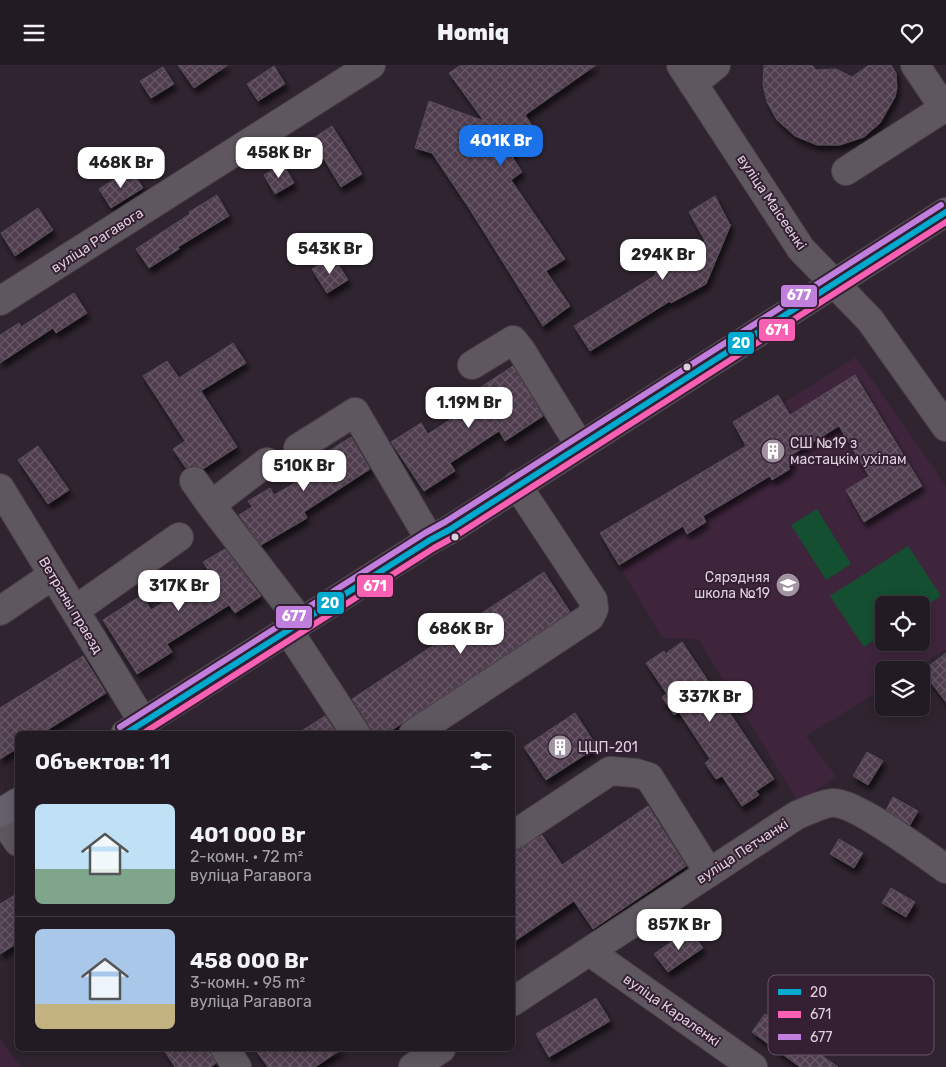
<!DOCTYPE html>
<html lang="ru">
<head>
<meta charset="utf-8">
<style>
  body { margin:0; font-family:Rubik,sans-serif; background:#2f2830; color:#f1f3f6; height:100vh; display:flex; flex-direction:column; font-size:19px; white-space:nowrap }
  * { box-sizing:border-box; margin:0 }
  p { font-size:16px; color:#a3a1a6 }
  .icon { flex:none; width:28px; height:28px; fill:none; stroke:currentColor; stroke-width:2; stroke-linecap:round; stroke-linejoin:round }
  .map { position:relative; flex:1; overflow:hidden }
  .side { position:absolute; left:15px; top:666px; width:500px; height:320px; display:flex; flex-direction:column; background:#231b23; border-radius:8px; box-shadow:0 2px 12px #0003,0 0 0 1px #403941 }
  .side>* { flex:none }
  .buttons { position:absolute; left:875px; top:531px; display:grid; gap:10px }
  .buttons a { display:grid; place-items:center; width:55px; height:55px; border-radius:8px; background:#231b23; box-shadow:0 2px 12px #0003,0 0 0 1px #403941; font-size:25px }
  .price { position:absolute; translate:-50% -42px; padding:0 11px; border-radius:10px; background:#fff; color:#222; font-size:16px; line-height:32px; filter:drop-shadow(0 1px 2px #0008) }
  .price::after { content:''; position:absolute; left:50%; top:30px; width:15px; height:11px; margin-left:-8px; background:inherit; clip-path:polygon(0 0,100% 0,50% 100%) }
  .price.active { background:#1a73e8; color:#fff }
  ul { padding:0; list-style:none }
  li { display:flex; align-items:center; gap:15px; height:125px; padding:0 20px }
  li+li { border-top:1px solid #403941 }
  li span { display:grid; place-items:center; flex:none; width:140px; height:100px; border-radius:8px; color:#555 }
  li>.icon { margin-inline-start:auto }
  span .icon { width:60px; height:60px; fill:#fffc; stroke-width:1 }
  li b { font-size:21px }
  h2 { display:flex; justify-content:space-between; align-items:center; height:60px; padding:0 20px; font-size:21px }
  header { display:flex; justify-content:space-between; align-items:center; height:65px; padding:0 20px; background:#231b23; font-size:22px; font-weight:800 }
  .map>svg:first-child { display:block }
  .built { fill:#3e253c; fill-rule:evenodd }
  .pitch { fill:#144f32 }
  .building { fill:url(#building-cross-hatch); stroke:#574d56; filter:url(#shadow) }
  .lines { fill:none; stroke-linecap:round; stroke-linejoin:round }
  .minor-casing { stroke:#4b404a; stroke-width:30 }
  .major-casing { stroke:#4b404a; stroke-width:30 }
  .minor { stroke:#5f575f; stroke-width:28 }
  .major { stroke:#63606b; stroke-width:28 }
  .bus-1-casing { stroke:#341f33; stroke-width:10 }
  .bus-2-casing { stroke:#341f33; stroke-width:10 }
  .bus-3-casing { stroke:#341f33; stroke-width:10 }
  .bus-1 { stroke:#00a9ce; stroke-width:6 }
  .bus-2 { stroke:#f860b3; stroke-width:6 }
  .bus-3 { stroke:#c07fdc; stroke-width:6 }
  .bus-dot { fill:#ded0dd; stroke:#341f33; stroke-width:2 }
  .labels { text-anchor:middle; stroke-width:4; stroke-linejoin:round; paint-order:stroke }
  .street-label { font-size:14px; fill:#ded0dd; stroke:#341f33 }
  .poi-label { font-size:14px; fill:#ded0dd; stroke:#341f33; text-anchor:start }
  .key { fill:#341f33; stroke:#675466; stroke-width:1 }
  .key-label { font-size:14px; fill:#ded0dd }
  .line-badge { stroke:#341f33; stroke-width:2 }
  .badge-label { font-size:14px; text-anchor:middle; font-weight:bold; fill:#fff }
</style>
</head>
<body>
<header><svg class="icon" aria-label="menu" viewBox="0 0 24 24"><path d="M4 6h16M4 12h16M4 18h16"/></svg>Homiq<svg class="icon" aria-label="heart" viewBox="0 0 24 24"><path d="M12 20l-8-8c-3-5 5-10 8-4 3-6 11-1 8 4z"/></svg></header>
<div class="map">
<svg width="946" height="1002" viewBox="0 0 946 1002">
  <defs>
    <pattern id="building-cross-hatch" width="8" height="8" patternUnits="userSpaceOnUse" patternTransform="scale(1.25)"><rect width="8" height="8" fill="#4f3e4e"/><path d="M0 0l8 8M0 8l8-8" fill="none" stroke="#685967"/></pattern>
    <filter id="shadow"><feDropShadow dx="3" dy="5.5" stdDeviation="2.5" flood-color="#0009"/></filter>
  </defs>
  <rect width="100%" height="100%" fill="#2f242f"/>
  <path class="built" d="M856 292 946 421V584L913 605H884V623L806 671 836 711 799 738 698 574 662 573 600 468 746 381 733 357 778 330 783 338ZM884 540H921V578H884Z
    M0 974 21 1002H0Z"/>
  <path class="pitch" d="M817 444 851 499 826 515 791 460Z
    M908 481 941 531 921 544V540H884V569L864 582 830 531Z"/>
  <path class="building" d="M178 0H228L194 23Z
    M461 0H596L525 50 535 65 518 77 513 93 522 107 511 115 565 194 546 206 570 241 543 261 469 143 432 88 415 83 429 36 484 56 449 8Z
    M764 0H812L816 5 836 4 852 12 869 0H891L896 8 897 23 895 32 880 58 864 72 840 80H817L795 71 777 55 767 37 763 20Z
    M274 1 285 19 258 36 247 19Z
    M163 2 174 19 151 33 140 16Z
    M332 61 362 109 341 122 312 74Z
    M283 99 294 118 275 129 264 110Z
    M131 104 143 123 111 143 99 124Z
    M217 130 229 151 178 182 179 184 149 203 136 184 190 149 189 147Z
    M715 131 730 160 731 159 706 219 671 238 670 236 590 286 574 261 656 210 655 208 705 176 689 147Z
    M38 143 53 165 15 191 1 168Z
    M333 191 348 215 327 228 312 204Z
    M74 228 87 248 56 268 53 263 0 298V270L19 258 21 262Z
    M233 278 246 298 201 326 237 382 203 404 193 400 186 403 173 384 185 376 143 311 167 296 179 313Z
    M513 301 543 351 505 376 499 366 450 398 455 406 424 426 391 377 421 358 428 369 478 337 472 328Z
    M855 310 922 421 864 457 846 425 869 411 839 361 790 391 794 398 788 401 790 404 772 415 770 411 703 451 706 457 687 469 683 461 619 500 600 468 746 381 733 357 778 330 790 350Z
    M351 372 370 404 304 447 307 453 261 480 239 450 252 442 248 436 270 423 274 430 307 411 302 403Z
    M38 381 69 425 48 439 18 395Z
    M225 484 261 531 235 548 229 540 167 579 172 587 137 609 103 555 142 530 151 545 210 508 203 497Z
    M544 507 570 547 386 669H372L369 660 352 634Z
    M682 577 774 714 756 726 759 730 742 741 722 711 716 714 705 698 710 694 679 647 674 650 662 632 667 629 646 598 664 586 665 589Z
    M946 588V637L922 606Z
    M83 591 106 628 41 669H18V683L0 694V643Z
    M575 648 597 682 546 715 524 682Z
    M325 651 337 669H297Z
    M867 687 883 696 868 720 853 711Z
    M893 732 918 746 910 760 886 745Z
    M648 741 686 801 593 864 574 836 512 878V788L542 770 562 800Z
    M839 774 863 788 854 803 830 789Z
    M891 823 915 837 906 852 882 838Z
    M18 828V878L0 889V839Z
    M689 864 703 883 668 907 654 889Z
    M596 933 610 956 549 992 536 969Z
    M765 949 838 1002H800L752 967Z
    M163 984H210L212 992 216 998 211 1002H175Z
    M255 984H342L315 1002H268Z"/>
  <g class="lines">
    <defs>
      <path id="minor" d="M681 0 801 184 870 255 946 362
        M693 19 716 0
        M846 106 944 43 915 0
        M0 236 371 0
        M472 300 513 275 521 285 580 381
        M298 383 355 347 430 475
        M267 397 211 440 301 557
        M194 416 211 440
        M0 423 143 657
        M75 545 179 472
        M0 546 53 510
        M288 565 356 669
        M413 669 590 552 594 544 593 535 517 420
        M0 751 18 777
        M512 771 610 706 636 708 649 712 709 808
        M590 887 753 1002
        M512 937 797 750C805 747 827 737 834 738 856 738 925 789 946 804
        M225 984 237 1002
        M413 1002 441 984"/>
      <path id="major" d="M125 669 430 475 449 465 946 147
        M0 748 18 737"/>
    </defs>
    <use href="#minor" class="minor-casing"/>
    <use href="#major" class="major-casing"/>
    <use href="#minor" class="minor"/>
    <use href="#major" class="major"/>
    <defs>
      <path id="bus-1" d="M125 669 430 475 449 465 946 147"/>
      <path id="bus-2" d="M142 669 434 483 454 472 946 157"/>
      <path id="bus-3" d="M120 662 425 468 445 457 941 140"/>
    </defs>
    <use href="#bus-1" class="bus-1-casing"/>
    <use href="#bus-2" class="bus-2-casing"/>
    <use href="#bus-3" class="bus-3-casing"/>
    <use href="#bus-1" class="bus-1"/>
    <use href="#bus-2" class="bus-2"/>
    <use href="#bus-3" class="bus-3"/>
  </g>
  <defs>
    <symbol id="building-disc" viewBox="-11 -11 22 22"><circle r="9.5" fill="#a194a0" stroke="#341f33"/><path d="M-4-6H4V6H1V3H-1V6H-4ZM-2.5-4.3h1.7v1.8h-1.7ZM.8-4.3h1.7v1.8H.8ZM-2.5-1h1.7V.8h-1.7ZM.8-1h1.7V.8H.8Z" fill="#fff"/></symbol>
    <symbol id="school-disc" viewBox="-11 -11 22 22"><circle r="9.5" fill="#a194a0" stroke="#341f33"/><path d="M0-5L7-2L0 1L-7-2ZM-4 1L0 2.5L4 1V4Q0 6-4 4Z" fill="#fff"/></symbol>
  </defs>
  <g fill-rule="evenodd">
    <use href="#building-disc" x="759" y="372" width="28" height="28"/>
    <use href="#school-disc" x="774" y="506" width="28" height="28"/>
    <use href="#building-disc" x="546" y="668" width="28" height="28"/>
  </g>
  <g class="bus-dot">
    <circle cx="687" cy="302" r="4.5"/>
    <circle cx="455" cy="472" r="4.5"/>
  </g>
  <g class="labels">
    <g class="street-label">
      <text transform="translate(772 137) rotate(56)" y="5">вуліца Маісеенкі</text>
      <text transform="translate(97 175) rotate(-33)" y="5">вуліца Рагавога</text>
      <text transform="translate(71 540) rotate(59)" y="5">Ветраны праезд</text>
      <text transform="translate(742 786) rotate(-33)" y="5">вуліца Петчанкі</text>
      <text transform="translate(672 945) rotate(35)" y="5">вуліца Караленкі</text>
    </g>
    <g class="poi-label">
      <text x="790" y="383">СШ №19 з<tspan x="790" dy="16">мастацкім ухілам</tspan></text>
      <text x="770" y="517" text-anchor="end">Сярэдняя<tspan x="770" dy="16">школа №19</tspan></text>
      <text x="578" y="687">ЦЦП-201</text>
    </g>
  </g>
  <rect x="768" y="910" width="166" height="80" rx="8" class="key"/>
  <rect x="778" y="924" width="23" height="6" fill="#00a9ce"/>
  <rect x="778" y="946" width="23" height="7" fill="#f860b3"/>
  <rect x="778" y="969" width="23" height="6" fill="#c07fdc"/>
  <g class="key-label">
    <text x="810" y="932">20</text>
    <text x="810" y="954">671</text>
    <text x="810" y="977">677</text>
  </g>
  <g class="line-badge">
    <rect x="780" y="219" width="38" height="24" rx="5" fill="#c07fdc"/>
    <rect x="758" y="253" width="38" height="24" rx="5" fill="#f860b3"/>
    <rect x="727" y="266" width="28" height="24" rx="5" fill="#00a9ce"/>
    <rect x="356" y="509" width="38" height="24" rx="5" fill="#f860b3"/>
    <rect x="316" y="526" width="29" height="24" rx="5" fill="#00a9ce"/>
    <rect x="275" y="540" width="38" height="24" rx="5" fill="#c07fdc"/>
  </g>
  <g class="badge-label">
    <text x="799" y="235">677</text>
    <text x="777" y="270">671</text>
    <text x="741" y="283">20</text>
    <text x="375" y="526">671</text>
    <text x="330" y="543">20</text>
    <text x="294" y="556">677</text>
  </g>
</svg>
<div class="buttons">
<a><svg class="icon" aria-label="locate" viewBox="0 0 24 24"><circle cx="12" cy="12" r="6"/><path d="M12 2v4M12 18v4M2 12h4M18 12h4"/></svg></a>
<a><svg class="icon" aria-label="layers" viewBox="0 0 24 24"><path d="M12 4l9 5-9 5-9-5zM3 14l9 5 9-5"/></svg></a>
</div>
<b class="price active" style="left:501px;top:102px">401K Br</b>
<b class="price" style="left:279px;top:114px">458K Br</b>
<b class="price" style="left:121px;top:124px">468K Br</b>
<b class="price" style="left:330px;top:210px">543K Br</b>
<b class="price" style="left:663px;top:216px">294K Br</b>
<b class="price" style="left:469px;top:364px">1.19M Br</b>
<b class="price" style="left:304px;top:427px">510K Br</b>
<b class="price" style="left:179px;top:547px">317K Br</b>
<b class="price" style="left:461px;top:590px">686K Br</b>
<b class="price" style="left:710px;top:658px">337K Br</b>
<b class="price" style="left:679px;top:886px">857K Br</b>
<section class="side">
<h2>Объектов: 11<svg class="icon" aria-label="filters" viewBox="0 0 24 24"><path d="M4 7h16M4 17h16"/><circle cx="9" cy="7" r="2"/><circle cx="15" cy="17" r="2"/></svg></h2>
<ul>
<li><span style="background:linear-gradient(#bfe0f5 65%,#7fa58c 0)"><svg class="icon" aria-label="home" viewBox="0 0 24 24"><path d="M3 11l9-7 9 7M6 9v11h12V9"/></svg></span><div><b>401 000 Br</b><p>2-комн. · 72 m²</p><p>вуліца Рагавога</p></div></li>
<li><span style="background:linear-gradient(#a9c7e8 75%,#c2b280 0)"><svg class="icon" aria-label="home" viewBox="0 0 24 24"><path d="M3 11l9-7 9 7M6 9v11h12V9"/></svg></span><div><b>458 000 Br</b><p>3-комн. · 95 m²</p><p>вуліца Рагавога</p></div></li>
</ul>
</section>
</div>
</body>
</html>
